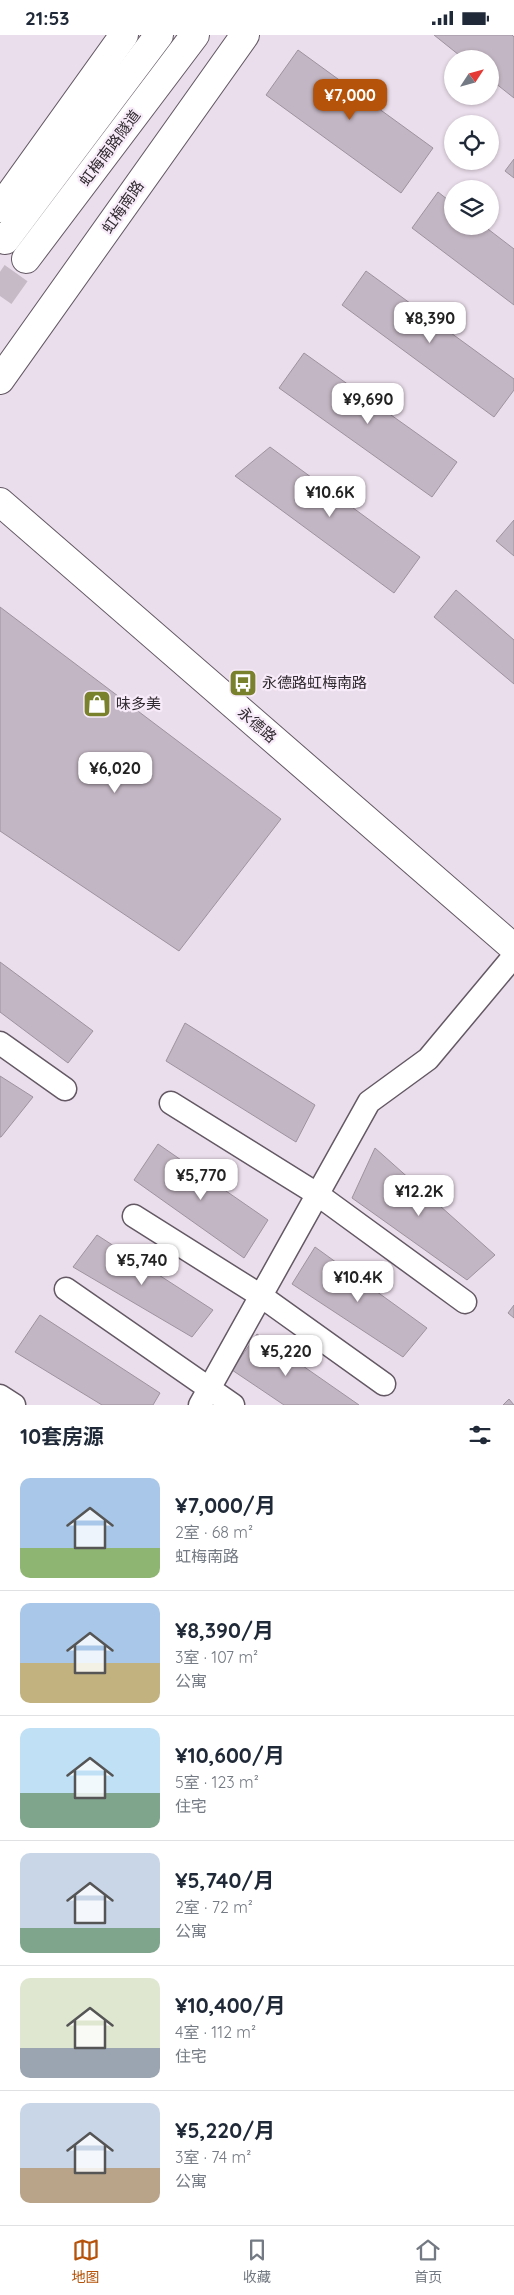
<!DOCTYPE html>
<html lang="zh">
<head>
<meta charset="utf-8">
<style>
  body { margin:0; font-family:Quicksand,"Noto Sans SC",sans-serif; background:#f2f2f3; color:#1f2937; height:100vh; display:flex; flex-direction:column; font-size:19px; white-space:nowrap }
  * { box-sizing:border-box; margin:0 }
  p { font-size:16px; color:#747a83 }
  .icon { flex:none; width:28px; height:28px; fill:none; stroke:currentColor; stroke-width:2; stroke-linecap:round; stroke-linejoin:round }
  .map { position:relative; height:1370px; overflow:hidden }
  .sheet { display:flex; flex-direction:column; background:#fff; flex:1 }
  .sheet>* { flex:none }
  .needle { width:32px; rotate:54deg }
  .controls { position:absolute; left:444px; top:15px; display:grid; gap:10px }
  .controls a { display:grid; place-items:center; width:55px; height:55px; border-radius:50%; background:#fff; box-shadow:0 1px 4px #0004; font-size:25px }
  .price { position:absolute; translate:-50% -42px; padding:0 11px; border-radius:10px; background:#fff; color:#222; font-size:16px; line-height:32px; filter:drop-shadow(0 1px 2px #0008) }
  .price::after { content:''; position:absolute; left:50%; top:30px; width:15px; height:11px; margin-left:-8px; background:inherit; clip-path:polygon(0 0,100% 0,50% 100%) }
  .price.on { background:#b45309; color:#fff }
  ul { padding:0; list-style:none }
  li { display:flex; align-items:center; gap:15px; height:125px; padding:0 20px }
  li+li { border-top:1px solid #e0e1e3 }
  li span { display:grid; place-items:center; flex:none; width:140px; height:100px; border-radius:10px; color:#555 }
  li>.icon { margin-inline-start:auto }
  span .icon { width:60px; height:60px; fill:#fffc; stroke-width:1 }
  li b { font-size:21px }
  h2 { display:flex; justify-content:space-between; align-items:center; height:60px; padding:0 20px; font-size:21px }
  .status { display:flex; justify-content:space-between; align-items:center; height:35px; padding:0 25px; background:#fff; direction:ltr }
  .status svg { height:14px; fill:currentColor }
  .tab-bar { display:flex; justify-content:space-around; align-items:center; height:70px; border-top:1px solid #e0e1e3; background:#fff; font-size:14px; color:#747a83 }
  .tab-bar a { display:grid; justify-items:center; gap:2px }
  .tab-bar .on { color:#b45309 }
  .map>svg:first-child { display:block }
  .building { fill:#c3b6c4; stroke:#9e929f }
  .lines { fill:none; stroke-linecap:round; stroke-linejoin:round }
  .highway-tunnel { stroke:#c6bac6; stroke-width:28; stroke-dasharray:28 14; stroke-linecap:butt }
  .street-casing { stroke:#635864; stroke-width:25 }
  .secondary-casing { stroke:#635864; stroke-width:30 }
  .primary-casing { stroke:#635864; stroke-width:30 }
  .highway-casing { stroke:#635864; stroke-width:30 }
  .street { stroke:#fff; stroke-width:22 }
  .secondary { stroke:#fff; stroke-width:28 }
  .primary { stroke:#fff; stroke-width:28 }
  .highway { stroke:#fff; stroke-width:28 }
  .labels { text-anchor:middle; stroke-width:4.5; stroke-linejoin:round; paint-order:stroke }
  .street-label { font-size:15px; fill:#302b30; stroke:#f8ebf9 }
  .poi-label { font-size:15px; fill:#302b30; stroke:#f8ebf9; text-anchor:start }
</style>
</head>
<body>
<div class="status"><b>21:53</b><svg viewBox="0 0 49 12"><path d="M0 12V9h3v3zM5 12V6h3v6zM10 12V3h3v9zM15 12V0h3v12zM26 1h20v11H26zM47 4h2v5h-2z"/></svg></div>
<div class="map">
<svg width="514" height="1370" viewBox="0 0 514 1370">
  <rect width="100%" height="100%" fill="#ebdeec"/>
  <path class="building" d="M434 0H512L514 2V63L490 44V24H464Z
    M298 15 433 113 401 158 266 60Z
    M514 124V143L505 136Z
    M438 157 452 168V191H484L514 214V270L412 193Z
    M366 236 514 344V355L494 382 342 270Z
    M304 318 457 427 432 462 279 353Z
    M270 412 420 522 394 558 235 441Z
    M514 485V521L496 506Z
    M456 555 514 605V649L434 582Z
    M0 572 281 784 179 916 0 796Z
    M0 927 93 996 68 1028 0 977Z
    M185 988 315 1070 296 1107 166 1026Z
    M0 1041 33 1062 1 1102H0Z
    M158 1109 268 1185 244 1223 134 1145Z
    M375 1113 495 1220 467 1245 352 1163Z
    M97 1200 213 1275 192 1302 73 1232Z
    M315 1212 427 1293 403 1322 292 1249Z
    M514 1270V1283L508 1278Z
    M40 1280 160 1358 153 1370H102L15 1317Z
    M257 1299 359 1370H284L232 1335Z
    M509 1364 514 1370H503Z"/>
  <g class="lines">
    <path class="highway-tunnel" d="M0 261 26 224"/>
    <defs>
      <path id="street" d="M0 1008 65 1054
        M171 1068 317 1159 465 1267
        M134 1181 261 1261 384 1349
        M66 1254 233 1370
        M0 1361 14 1370
        M200 1370 369 1067 428 1024 514 921"/>
      <path id="secondary" d="M0 467 514 913"/>
      <path id="primary" d="M0 173 124 0
        M0 345 245 0"/>
      <path id="highway" d="M5 205 159 0
        M26 224 195 0"/>
    </defs>
    <use href="#street" class="street-casing"/>
    <use href="#secondary" class="secondary-casing"/>
    <use href="#primary" class="primary-casing"/>
    <use href="#highway" class="highway-casing"/>
    <use href="#street" class="street"/>
    <use href="#secondary" class="secondary"/>
    <use href="#primary" class="primary"/>
    <use href="#highway" class="highway"/>
  </g>
  <defs>
    <symbol id="bus-square" viewBox="-11 -11 22 22"><rect x="-9" y="-9" width="18" height="18" rx="4" fill="#7a812c" stroke="#f8ebf9"/><path d="M-5-6H5V4H4V6H2V4H-2V6H-4V4H-5ZM-3.5-4V0h7V-4ZM-3.5 1.2v1.5H-2V1.2ZM2 1.2v1.5H3.5V1.2Z" fill="#fff"/></symbol>
    <symbol id="shop-square" viewBox="-11 -11 22 22"><rect x="-9" y="-9" width="18" height="18" rx="4" fill="#7a812c" stroke="#f8ebf9"/><path d="M-5-2.5h2.3a2.7 3.5 0 0 1 5.4 0H5L5.5 6h-11ZM-1.5-2.5h3a1.5 2.3 0 0 0-3 0Z" fill="#fff"/></symbol>
  </defs>
  <g fill-rule="evenodd">
    <use href="#bus-square" x="227" y="632" width="32" height="32"/>
    <use href="#shop-square" x="81" y="653" width="32" height="32"/>
  </g>
  <g class="labels">
    <g class="street-label">
      <text transform="translate(110 113) rotate(-53)" y="5">虹梅南路隧道</text>
      <text transform="translate(123 172) rotate(-55)" y="5">虹梅南路</text>
      <text transform="translate(257 690) rotate(41)" y="5">永德路</text>
    </g>
    <g class="poi-label">
      <text x="262" y="653">永德路虹梅南路</text>
      <text x="116" y="674">味多美</text>
    </g>
  </g>
</svg>
<div class="controls">
<a><svg class="needle" viewBox="-14 -14 28 28"><path d="M0-13l5 13h-10z" fill="#e53935"/><path d="M0 13l5-13h-10z" fill="#747a83"/></svg></a>
<a><svg class="icon" aria-label="locate" viewBox="0 0 24 24"><circle cx="12" cy="12" r="6"/><path d="M12 2v4M12 18v4M2 12h4M18 12h4"/></svg></a>
<a><svg class="icon" aria-label="layers" viewBox="0 0 24 24"><path d="M12 4l9 5-9 5-9-5zM3 14l9 5 9-5"/></svg></a>
</div>
<b class="price on" style="left:350px;top:86px">¥7,000</b>
<b class="price" style="left:430px;top:309px">¥8,390</b>
<b class="price" style="left:368px;top:390px">¥9,690</b>
<b class="price" style="left:330px;top:483px">¥10.6K</b>
<b class="price" style="left:115px;top:759px">¥6,020</b>
<b class="price" style="left:201px;top:1166px">¥5,770</b>
<b class="price" style="left:419px;top:1182px">¥12.2K</b>
<b class="price" style="left:142px;top:1251px">¥5,740</b>
<b class="price" style="left:358px;top:1268px">¥10.4K</b>
<b class="price" style="left:286px;top:1342px">¥5,220</b>
</div>
<section class="sheet">
<h2>10套房源<svg class="icon" aria-label="filters" viewBox="0 0 24 24"><path d="M4 7h16M4 17h16"/><circle cx="9" cy="7" r="2"/><circle cx="15" cy="17" r="2"/></svg></h2>
<ul>
<li><span style="background:linear-gradient(#a9c7e8 70%,#8fb573 0)"><svg class="icon" aria-label="home" viewBox="0 0 24 24"><path d="M3 11l9-7 9 7M6 9v11h12V9"/></svg></span><div><b>¥7,000/月</b><p>2室 · 68 m²</p><p>虹梅南路</p></div></li>
<li><span style="background:linear-gradient(#a9c7e8 60%,#c2b280 0)"><svg class="icon" aria-label="home" viewBox="0 0 24 24"><path d="M3 11l9-7 9 7M6 9v11h12V9"/></svg></span><div><b>¥8,390/月</b><p>3室 · 107 m²</p><p>公寓</p></div></li>
<li><span style="background:linear-gradient(#bfe0f5 65%,#7fa58c 0)"><svg class="icon" aria-label="home" viewBox="0 0 24 24"><path d="M3 11l9-7 9 7M6 9v11h12V9"/></svg></span><div><b>¥10,600/月</b><p>5室 · 123 m²</p><p>住宅</p></div></li>
<li><span style="background:linear-gradient(#c9d6e8 75%,#7fa58c 0)"><svg class="icon" aria-label="home" viewBox="0 0 24 24"><path d="M3 11l9-7 9 7M6 9v11h12V9"/></svg></span><div><b>¥5,740/月</b><p>2室 · 72 m²</p><p>公寓</p></div></li>
<li><span style="background:linear-gradient(#dfe7d0 70%,#9aa5b1 0)"><svg class="icon" aria-label="home" viewBox="0 0 24 24"><path d="M3 11l9-7 9 7M6 9v11h12V9"/></svg></span><div><b>¥10,400/月</b><p>4室 · 112 m²</p><p>住宅</p></div></li>
<li><span style="background:linear-gradient(#c9d6e8 65%,#b9a48a 0)"><svg class="icon" aria-label="home" viewBox="0 0 24 24"><path d="M3 11l9-7 9 7M6 9v11h12V9"/></svg></span><div><b>¥5,220/月</b><p>3室 · 74 m²</p><p>公寓</p></div></li>
</ul>
</section>
<nav class="tab-bar">
<a class="on"><svg class="icon" aria-label="map" viewBox="0 0 24 24"><path d="M3 6l6-2 6 2 6-2v14l-6 2-6-2-6 2zM9 4v14M15 6v14"/></svg>地图</a>
<a><svg class="icon" aria-label="saved" viewBox="0 0 24 24"><path d="M7 4h10v16l-5-4-5 4z"/></svg>收藏</a>
<a><svg class="icon" aria-label="home" viewBox="0 0 24 24"><path d="M3 11l9-7 9 7M6 9v11h12V9"/></svg>首页</a>
</nav>
</body>
</html>
